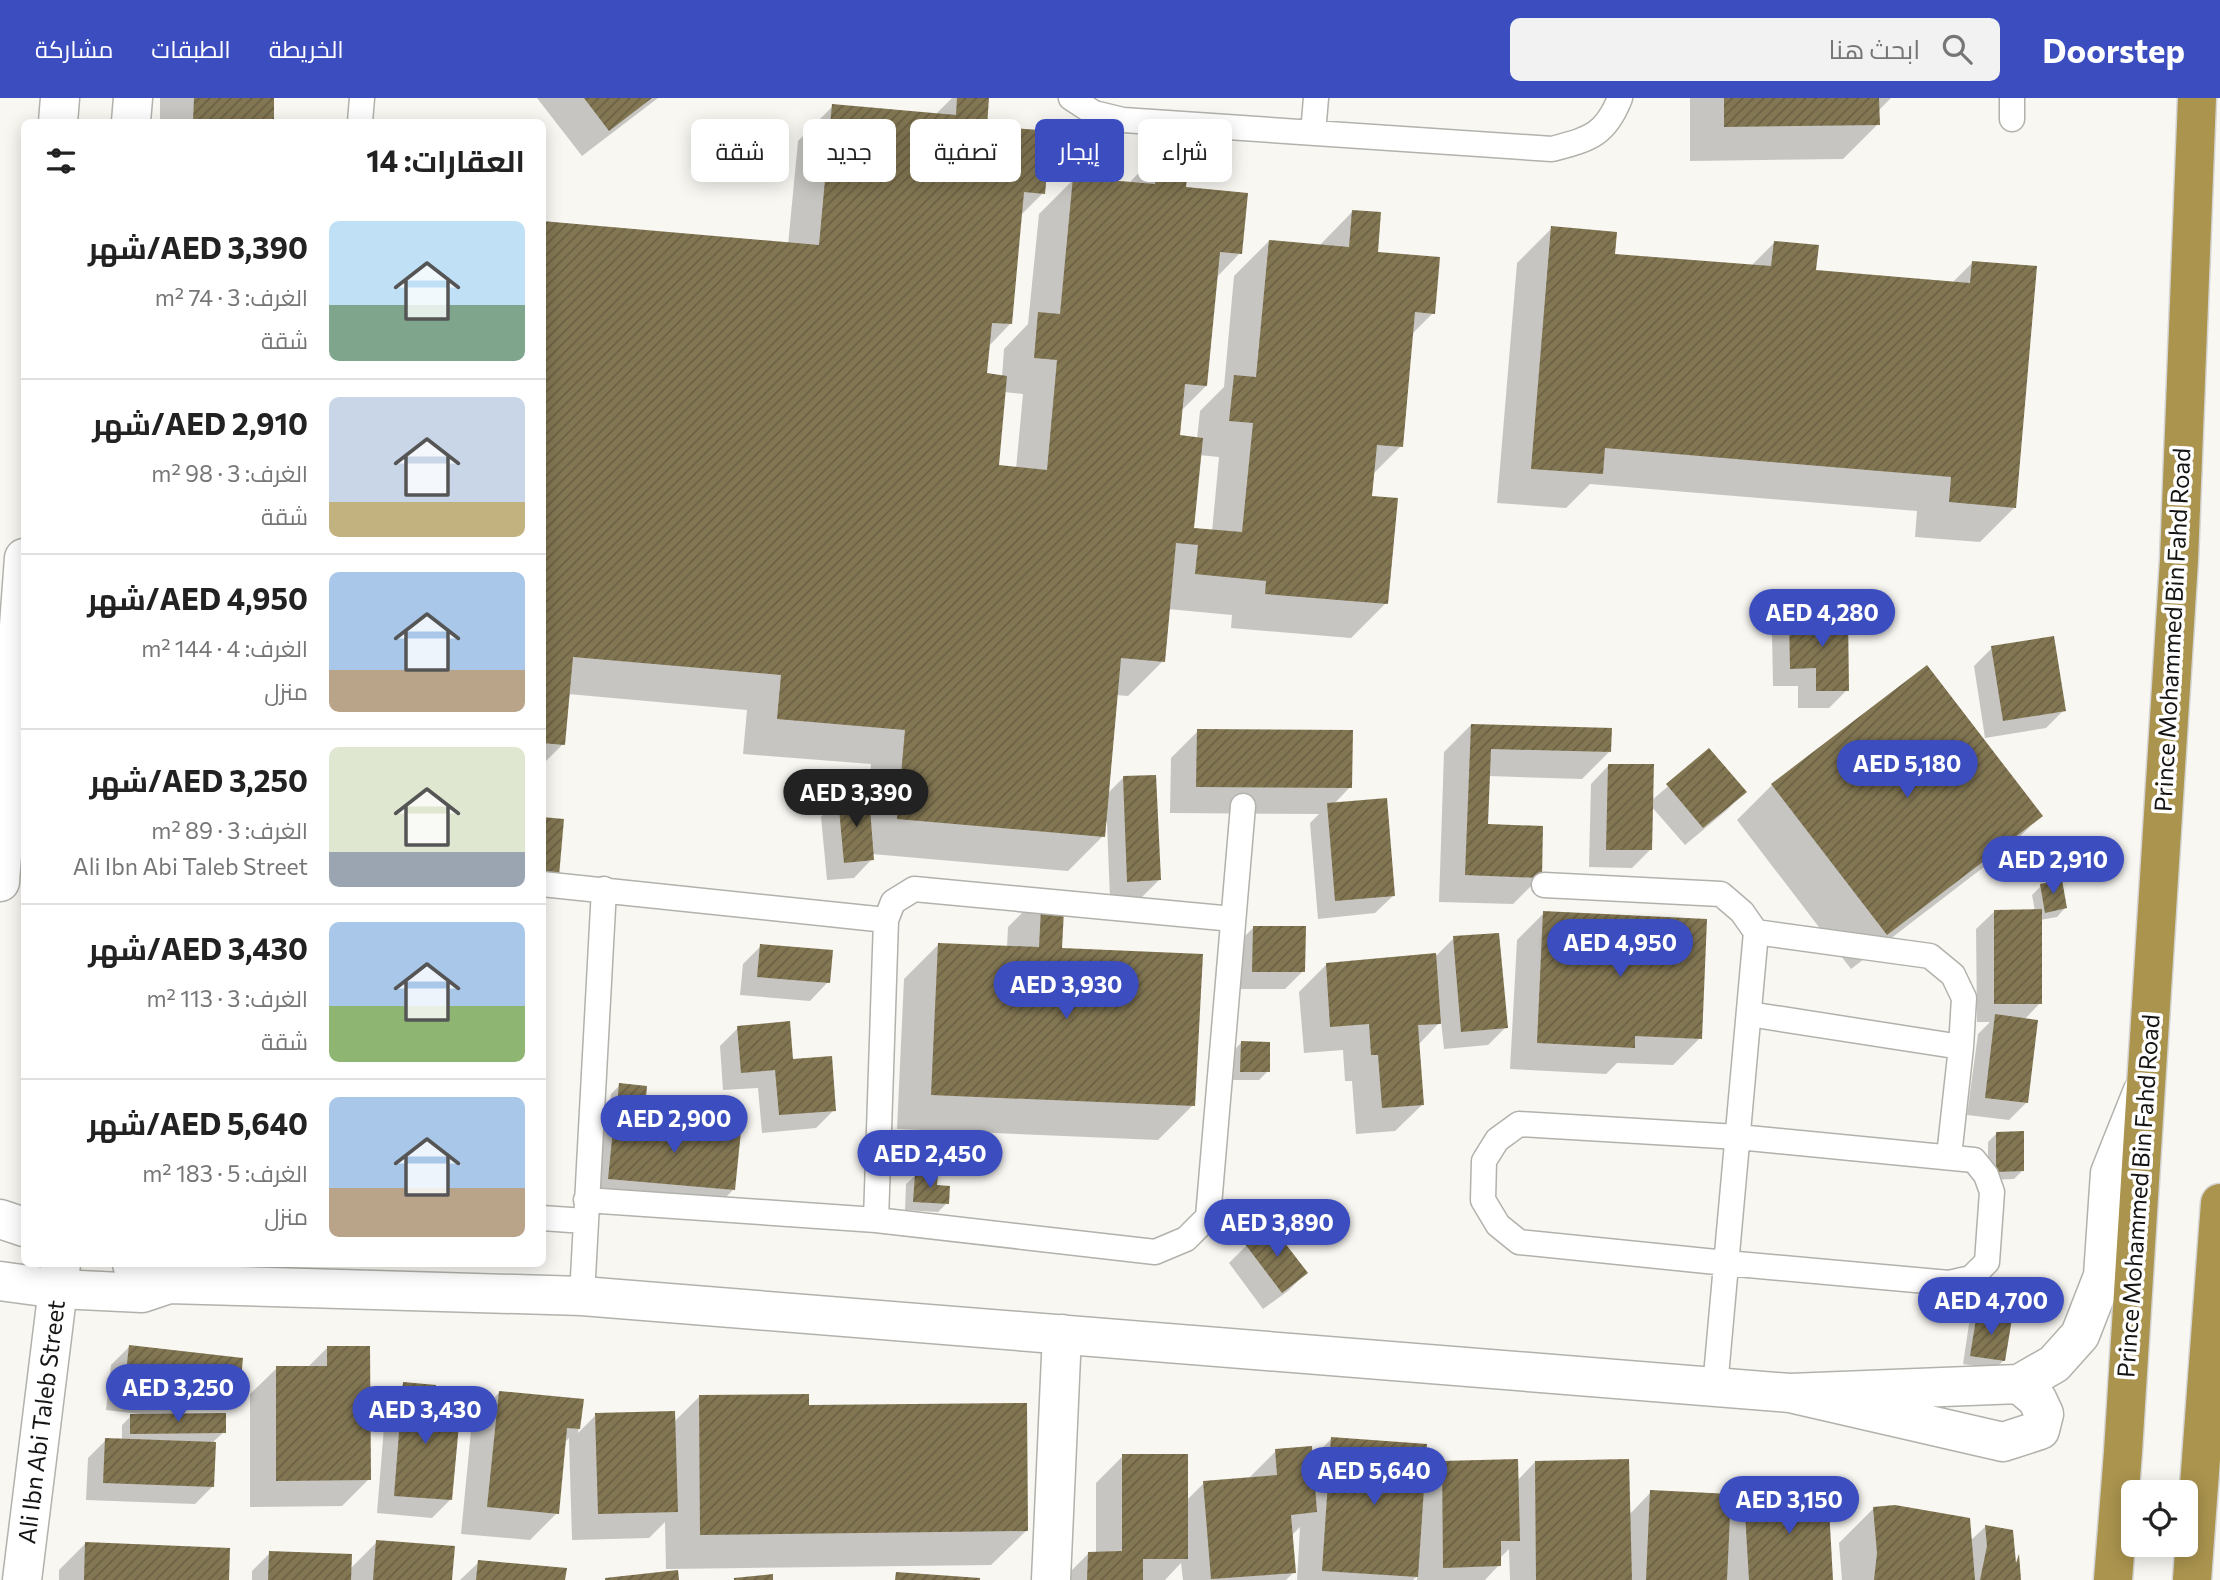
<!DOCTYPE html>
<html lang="ar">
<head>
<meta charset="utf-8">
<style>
  body { margin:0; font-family:Commissioner,Cairo,sans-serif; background:#f2f2f2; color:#222; direction:rtl; height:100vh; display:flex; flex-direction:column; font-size:26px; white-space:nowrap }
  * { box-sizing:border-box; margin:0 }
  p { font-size:23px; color:#767676 }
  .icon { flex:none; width:38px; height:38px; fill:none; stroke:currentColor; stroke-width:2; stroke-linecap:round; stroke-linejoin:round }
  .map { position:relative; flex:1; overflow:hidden; direction:ltr }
  .sheet { position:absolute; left:21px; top:21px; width:525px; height:1148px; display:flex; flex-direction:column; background:#fff; border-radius:10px; box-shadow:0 4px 18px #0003; direction:rtl }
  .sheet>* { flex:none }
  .top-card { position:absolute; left:567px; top:21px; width:665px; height:63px; direction:rtl; display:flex; gap:14px }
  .buttons { position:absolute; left:2121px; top:1382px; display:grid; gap:14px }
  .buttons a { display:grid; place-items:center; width:77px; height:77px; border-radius:10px; background:#fff; box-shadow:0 4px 18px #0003; font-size:35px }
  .price { position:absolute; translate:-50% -60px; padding:0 16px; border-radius:24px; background:#3c4dc0; color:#fff; font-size:23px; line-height:46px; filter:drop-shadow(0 2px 4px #0008) }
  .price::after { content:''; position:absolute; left:50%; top:42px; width:21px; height:16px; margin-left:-10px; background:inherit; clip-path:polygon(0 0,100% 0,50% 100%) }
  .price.on { background:#222; color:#fff }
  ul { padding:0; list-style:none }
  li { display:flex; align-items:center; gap:21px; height:175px; padding:0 21px }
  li+li { border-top:2px solid #e0e0e0 }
  li span { display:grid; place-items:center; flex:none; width:196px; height:140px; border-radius:10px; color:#555 }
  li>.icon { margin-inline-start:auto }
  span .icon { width:84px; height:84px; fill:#fffc; stroke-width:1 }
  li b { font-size:30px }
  h2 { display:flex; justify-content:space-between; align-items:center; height:84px; padding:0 21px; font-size:30px }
  .chip { padding:0 24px; border-radius:10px; background:#fff; box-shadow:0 4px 18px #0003; font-size:24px; line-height:63px }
  .chip.on { background:#3c4dc0; color:#fff }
  header { display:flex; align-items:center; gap:42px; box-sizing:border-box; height:98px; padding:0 35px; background:#3c4dc0; color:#fff }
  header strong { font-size:33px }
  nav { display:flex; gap:38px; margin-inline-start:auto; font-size:24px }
  .search { width:490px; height:63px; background:#f2f2f2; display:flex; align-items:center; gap:18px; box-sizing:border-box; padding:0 24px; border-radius:10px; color:#767676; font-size:26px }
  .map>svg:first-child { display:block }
  .shadow { fill:#0003; fill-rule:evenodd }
  .building { fill:url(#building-hatch) }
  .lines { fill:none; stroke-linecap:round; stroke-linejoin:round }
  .service-casing { stroke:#b2b1ab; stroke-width:27 }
  .minor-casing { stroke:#b2b1ab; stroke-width:41 }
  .tertiary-casing { stroke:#b2b1ab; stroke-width:41 }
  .motorway-casing { stroke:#d5d5d5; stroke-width:41 }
  .service { stroke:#fff; stroke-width:24 }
  .minor { stroke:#fff; stroke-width:38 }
  .tertiary { stroke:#fff; stroke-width:38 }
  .motorway { stroke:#ab944e; stroke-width:38 }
  .labels { text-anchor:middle; stroke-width:7; stroke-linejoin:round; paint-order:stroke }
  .street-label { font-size:24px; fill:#161513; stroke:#fff }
</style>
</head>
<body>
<header>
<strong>Doorstep</strong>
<div class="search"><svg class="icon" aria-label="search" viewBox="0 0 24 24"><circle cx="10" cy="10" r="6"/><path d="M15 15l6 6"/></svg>ابحث هنا</div>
<nav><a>الخريطة</a><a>الطبقات</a><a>مشاركة</a></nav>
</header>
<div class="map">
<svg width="2220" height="1482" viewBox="0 0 2220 1482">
  <defs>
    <pattern id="building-hatch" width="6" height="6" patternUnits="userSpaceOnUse" patternTransform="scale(1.75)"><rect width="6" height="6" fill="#837753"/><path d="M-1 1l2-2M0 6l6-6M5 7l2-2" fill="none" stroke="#6a6044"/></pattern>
  </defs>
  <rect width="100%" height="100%" fill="#f9f7f2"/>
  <path class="shadow" d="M160 0H272V24H160Z
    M537 0H658L582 58Z
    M952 0H987L985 29 1043 95 1020 118 1010 226 988 249 985 277 1002 279 1004 251 1028 226 1039 116 1074 81 1128 86 1159 54 1185 91 1240 155 1216 180 1206 288 1181 313 1178 339 1197 341 1200 313 1224 289 1234 178 1269 143 1319 148 1353 113 1376 155 1433 215 1411 237 1401 348 1373 376 1370 399 1386 505 1351 540 1231 530 1232 517 1168 511 1163 563 1128 598 1116 597 1107 696 1124 679 1159 782 1141 800 1110 801 1107 724H1104L1103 738 1068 773 872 756V761L854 780 827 782 821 719 839 701 868 698 871 666 743 656 747 612 568 596 563 646 542 667V125L788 147 798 43 833 8 935 17ZM1004 294 1023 296 1016 371 997 369ZM1199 357 1219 359 1212 434 1192 432Z
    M1690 0H1891L1878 13V26L1843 61 1690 63Z
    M1552 130 1613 157 1751 168 1774 145 1814 173 1952 185 1973 164 2015 409 1980 444 1915 439 1917 413 1590 386 1566 410 1497 405 1517 165Z
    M1790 519 1847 592 1829 610H1798V588H1773L1772 537Z
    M1992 550 2064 612 2046 630 1985 640 1974 568Z
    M1471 627 1609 654 1582 681 1488 678 1486 728 1540 779 1513 806 1439 804 1444 654Z
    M1198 633 1350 689 1333 707 1394 797 1375 815 1318 821 1310 725 1319 716 1170 715 1171 660Z
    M1709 653 1745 694 1727 712 1685 747 1651 708 1650 752 1632 770 1589 769 1591 686 1609 667 1651 703Z
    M1772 687 2041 718 2006 752 1851 871 1737 722Z
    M2041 788 2065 810 2057 819 2040 822V905L2024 922 2027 1004 2009 1022 1967 1017 1978 936 1990 924H1977L1976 831 1995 813H2035L2032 797Z
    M1043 794 1060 852 1193 1007 1158 1042 897 1031 904 881 939 846 1007 849 1008 829Z
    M1544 815 1700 940 1673 967 1617 965 1606 976 1510 971 1517 842Z
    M1253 830 1303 873 1285 891H1235V848Z
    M1454 840 1506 929 1488 947 1444 951 1441 923 1418 947 1422 1007 1395 1033 1356 1036 1352 983H1345L1343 952 1304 955 1299 894 1326 867 1437 857Z
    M761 848 828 884 810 903 740 897 743 866Z
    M738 930 792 963 834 1012 816 1030 762 1035 758 990 723 992 720 948Z
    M1241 945 1268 973 1259 982H1232V954Z
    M620 987 643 1009 634 1018 609 1015 611 996Z
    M615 1023 733 1092 715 1110 591 1098 597 1041Z
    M1996 1036 2022 1073 2014 1081 1988 1082V1044Z
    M915 1078 935 1089 947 1105 938 1114 905 1112 906 1086Z
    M1247 1147 1306 1175 1288 1193 1263 1211 1229 1165Z
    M1978 1217 2004 1262 1995 1271 1963 1266 1969 1226Z
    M129 1249 238 1289 220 1307 194 1305 181 1318 224 1334 214 1343 213 1388 195 1406 86 1402 88 1360 106 1342H122V1327L131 1318H140V1316L106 1312 111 1267Z
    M327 1250 369 1381 342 1408 250 1409V1296L277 1270 308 1269Z
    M404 1286 432 1315 450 1402 432 1420 377 1415 386 1304Z
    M499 1295 582 1303 578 1335 596 1317 673 1325 699 1299 808 1309 1026 1433 991 1467 666 1471 665 1424 649 1440 572 1442 569 1340 564 1345 557 1415 530 1442 461 1436 472 1322Z
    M1331 1341 1423 1384 1442 1365 1517 1383 1535 1364 1629 1417 1651 1394 1728 1416 1745 1400 1832 1482H1510L1509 1451 1499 1461V1467L1485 1482H1417V1478L1413 1482H1297L1300 1429 1291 1438 1294 1474 1286 1482H1183L1181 1465 1165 1482H1062L1088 1456H1096V1385L1123 1358 1187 1402 1204 1385 1249 1380 1276 1353 1311 1362Z
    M1874 1410 1970 1443 1985 1429 2014 1465 2019 1482H1842L1839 1445Z
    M377 1444 451 1482H252V1473L270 1455 349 1472Z
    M86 1445 227 1482H59V1472Z
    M479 1464 564 1482H460Z"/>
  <path class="building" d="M194 0H274V24H193Z
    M584 0H652L609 33Z
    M957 0H989L987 28 1051 33 1045 96 1024 94 1012 226 992 225 987 275 1007 278 999 367 1047 372 1057 262 1034 260 1038 214 1060 216 1073 79 1155 86 1159 53 1190 55 1186 89 1248 95 1242 156 1220 154 1207 288 1185 286 1180 337 1203 340 1194 430 1242 434 1253 325 1229 323 1234 277 1256 279 1269 142 1349 149 1352 112 1381 114 1378 154 1440 159 1435 216 1415 214 1403 349 1377 347 1372 398 1398 400 1388 506 1265 496 1266 483 1195 476 1198 447 1176 445 1165 564 1121 560 1105 739 897 721 905 632 777 621 781 577 573 559 565 647 542 645V123L819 147 832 6 956 17Z
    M1724 0H1879L1880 27 1724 29Z
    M1551 128 1617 134 1615 156 1771 168 1774 143 1819 147 1816 172 1970 185 1972 163 2037 168 2016 410 1949 404 1951 379 1605 350 1603 376 1531 371Z
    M1848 516 1849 593H1816V570L1790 571 1789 517Z
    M2054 538 2066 613 2003 623 1991 548Z
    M1927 567 2043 718 1887 837 1771 686Z
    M1471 626 1612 630 1611 654 1491 651 1488 726 1543 728 1542 780 1465 777Z
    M1197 631 1353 632 1352 690 1196 689Z
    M1709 650 1747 694 1703 730 1666 686Z
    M1608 666H1654L1652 752H1606Z
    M1156 677 1161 782 1127 784 1123 678Z
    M869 697 874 762 844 765 838 700Z
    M1387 700 1395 798 1335 803 1327 705Z
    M542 719 564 721 559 778 542 777Z
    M2062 782 2067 810 2045 815 2040 786Z
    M1042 792 1065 793 1062 850 1203 856 1195 1008 931 997 938 845 1039 849Z
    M2042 811V906H1994V812Z
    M1543 813 1707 821 1702 941 1635 938V950L1537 945Z
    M1253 828H1306L1305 874H1252Z
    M1499 835 1508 930 1461 934 1453 838Z
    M760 846 833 852 830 885 757 879Z
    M1436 855 1441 926 1418 927 1424 1007 1382 1010 1378 957H1371L1369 926 1330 929 1326 865Z
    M1995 916 2038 922 2028 1005 1985 1000Z
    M790 923 793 961 832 958 836 1013 779 1017 775 972 741 975 737 928Z
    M1241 943 1270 944V974H1240Z
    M619 985 647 988 645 1010 617 1007Z
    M614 1021 741 1033 735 1092 608 1081Z
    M2024 1033V1073L1996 1074V1034Z
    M915 1076 938 1077 937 1087 950 1088 949 1106 913 1104Z
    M1271 1127 1308 1175 1282 1195 1245 1146Z
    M1977 1215 2012 1221 2005 1263 1970 1258Z
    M129 1247 243 1260 240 1290 200 1286 199 1302 124 1294Z
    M327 1248H370L371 1382 276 1383V1268H327Z
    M403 1284 436 1287 433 1314 460 1316 452 1402 394 1398Z
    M499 1293 584 1301 580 1331 567 1330 559 1416 487 1409Z
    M809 1296V1307L1027 1305 1028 1433 700 1437 699 1297Z
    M675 1313 678 1414 598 1416 595 1315Z
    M226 1315V1335L130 1336V1316Z
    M1331 1339 1427 1346 1418 1479 1322 1473Z
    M105 1340 216 1344 214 1389 103 1385Z
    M1312 1348 1317 1414 1291 1417 1296 1475 1211 1481 1203 1383 1277 1377 1275 1351Z
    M1122 1356H1188V1461H1143V1482H1087L1088 1454 1122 1453Z
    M1518 1361 1520 1443H1501V1468L1443 1470 1442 1363Z
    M1629 1361 1632 1482H1536L1535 1363Z
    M1650 1392 1731 1396 1727 1482H1646Z
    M1828 1392 1833 1482H1749L1744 1398Z
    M1895 1407 1970 1420 1975 1482H1874L1877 1455 1873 1409Z
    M1985 1427 2013 1432 2016 1465 2019 1456 2021 1482H1980L1987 1448Z
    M376 1442 455 1448 452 1482H373Z
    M85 1444 230 1450 229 1482H84Z
    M269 1453 352 1456 351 1482H268Z
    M478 1462 567 1470 565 1482H476Z
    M678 1472 679 1482H605V1480Z
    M896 1474 980 1480V1482H895Z
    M773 1476V1482H734V1480Z"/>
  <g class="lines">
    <defs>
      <path id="service" d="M1071 0 1094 15 1123 22 1552 51C1589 41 1605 38 1620 0
        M2012 21V0
        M360 24 362 0
        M1313 35 1316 0
        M542 786 886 822
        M1544 787 1721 796 1742 814 1756 834 1715 1289
        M1756 834 1930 858 1953 877 1964 900 1961 949 1949 1058
        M1749 916 1961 949
        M1519 1026 1738 1039 1974 1062 1986 1077 1992 1094 1987 1164 1971 1180 1949 1185 1726 1165 1519 1144 1498 1127 1483 1102 1484 1063 1497 1042Z
        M586 1102 876 1122 1155 1154 1186 1141 1208 1119 1243 708
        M542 1120 585 1123
        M876 1122 886 822 893 804 914 791 1233 821
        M582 1198 604 791"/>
      <path id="minor" d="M132 1166 148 1171 169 1186
        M59 1191 142 1195 169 1186 582 1198 1790 1295 2019 1286 2037 1301 2044 1316 2040 1332 2003 1344 1790 1295
        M2019 1286 2054 1266 2080 1237 2103 1178 2110 1075 2142 995
        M1051 1482 1062 1236"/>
      <path id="tertiary" d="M58 24 60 0
        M131 24 133 0
        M0 784 24 460
        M0 1121 24 1129
        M0 1183 59 1191
        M22 1482 61 1166"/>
      <path id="motorway" d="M2113 1482 2123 1354 2179 462 2197 0
        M2192 1482 2220 1105"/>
    </defs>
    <use href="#service" class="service-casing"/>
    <use href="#minor" class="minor-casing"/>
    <use href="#tertiary" class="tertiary-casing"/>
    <use href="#motorway" class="motorway-casing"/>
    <use href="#service" class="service"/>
    <use href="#minor" class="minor"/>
    <use href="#tertiary" class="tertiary"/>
    <use href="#motorway" class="motorway"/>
  </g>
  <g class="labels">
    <g class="street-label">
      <text transform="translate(2173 532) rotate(-87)" y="8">Prince Mohammed Bin Fahd Road</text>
      <text transform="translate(2139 1098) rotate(-86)" y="8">Prince Mohammed Bin Fahd Road</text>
      <text transform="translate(42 1324) rotate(-83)" y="8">Ali Ibn Abi Taleb Street</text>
    </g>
  </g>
</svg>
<div class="buttons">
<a><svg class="icon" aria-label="locate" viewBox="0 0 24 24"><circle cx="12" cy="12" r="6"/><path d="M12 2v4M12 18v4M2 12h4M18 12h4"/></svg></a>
</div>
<b class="price" style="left:1822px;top:551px">AED 4,280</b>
<b class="price" style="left:1907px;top:702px">AED 5,180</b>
<b class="price on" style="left:856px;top:731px">AED 3,390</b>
<b class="price" style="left:2053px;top:798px">AED 2,910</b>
<b class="price" style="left:1620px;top:881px">AED 4,950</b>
<b class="price" style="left:1066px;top:923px">AED 3,930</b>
<b class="price" style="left:674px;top:1057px">AED 2,900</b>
<b class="price" style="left:930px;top:1092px">AED 2,450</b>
<b class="price" style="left:1277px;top:1161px">AED 3,890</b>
<b class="price" style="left:1991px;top:1239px">AED 4,700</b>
<b class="price" style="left:178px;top:1326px">AED 3,250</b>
<b class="price" style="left:425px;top:1348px">AED 3,430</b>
<b class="price" style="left:1374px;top:1409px">AED 5,640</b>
<b class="price" style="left:1789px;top:1438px">AED 3,150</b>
<div class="top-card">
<a class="chip">شراء</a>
<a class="chip on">إيجار</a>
<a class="chip">تصفية</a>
<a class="chip">جديد</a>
<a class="chip">شقة</a>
</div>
<section class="sheet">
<h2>العقارات: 14<svg class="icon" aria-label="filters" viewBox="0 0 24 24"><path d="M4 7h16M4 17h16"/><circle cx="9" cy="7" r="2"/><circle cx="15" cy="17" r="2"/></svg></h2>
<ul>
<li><span style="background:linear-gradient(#bfe0f5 60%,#7fa58c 0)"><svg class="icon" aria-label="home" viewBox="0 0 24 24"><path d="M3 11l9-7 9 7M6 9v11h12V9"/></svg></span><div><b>AED 3,390/شهر</b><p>الغرف: 3 · 74 m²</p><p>شقة</p></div></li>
<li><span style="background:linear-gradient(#c9d6e8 75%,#c2b280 0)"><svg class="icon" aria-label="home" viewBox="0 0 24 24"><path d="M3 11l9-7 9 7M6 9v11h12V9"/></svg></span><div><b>AED 2,910/شهر</b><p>الغرف: 3 · 98 m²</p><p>شقة</p></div></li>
<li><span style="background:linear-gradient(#a9c7e8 70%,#b9a48a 0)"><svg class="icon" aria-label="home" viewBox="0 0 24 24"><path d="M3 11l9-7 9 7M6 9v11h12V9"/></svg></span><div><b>AED 4,950/شهر</b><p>الغرف: 4 · 144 m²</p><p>منزل</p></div></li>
<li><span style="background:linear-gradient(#dfe7d0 75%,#9aa5b1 0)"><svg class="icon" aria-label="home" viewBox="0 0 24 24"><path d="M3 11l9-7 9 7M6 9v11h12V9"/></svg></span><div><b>AED 3,250/شهر</b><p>الغرف: 3 · 89 m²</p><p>Ali Ibn Abi Taleb Street</p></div></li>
<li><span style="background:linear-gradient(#a9c7e8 60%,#8fb573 0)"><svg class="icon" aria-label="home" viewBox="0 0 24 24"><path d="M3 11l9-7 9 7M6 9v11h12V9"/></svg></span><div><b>AED 3,430/شهر</b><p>الغرف: 3 · 113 m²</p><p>شقة</p></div></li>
<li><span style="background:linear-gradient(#a9c7e8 65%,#b9a48a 0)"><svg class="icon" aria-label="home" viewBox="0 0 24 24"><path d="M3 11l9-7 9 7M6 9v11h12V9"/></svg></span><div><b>AED 5,640/شهر</b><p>الغرف: 5 · 183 m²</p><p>منزل</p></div></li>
</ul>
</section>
</div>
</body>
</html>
